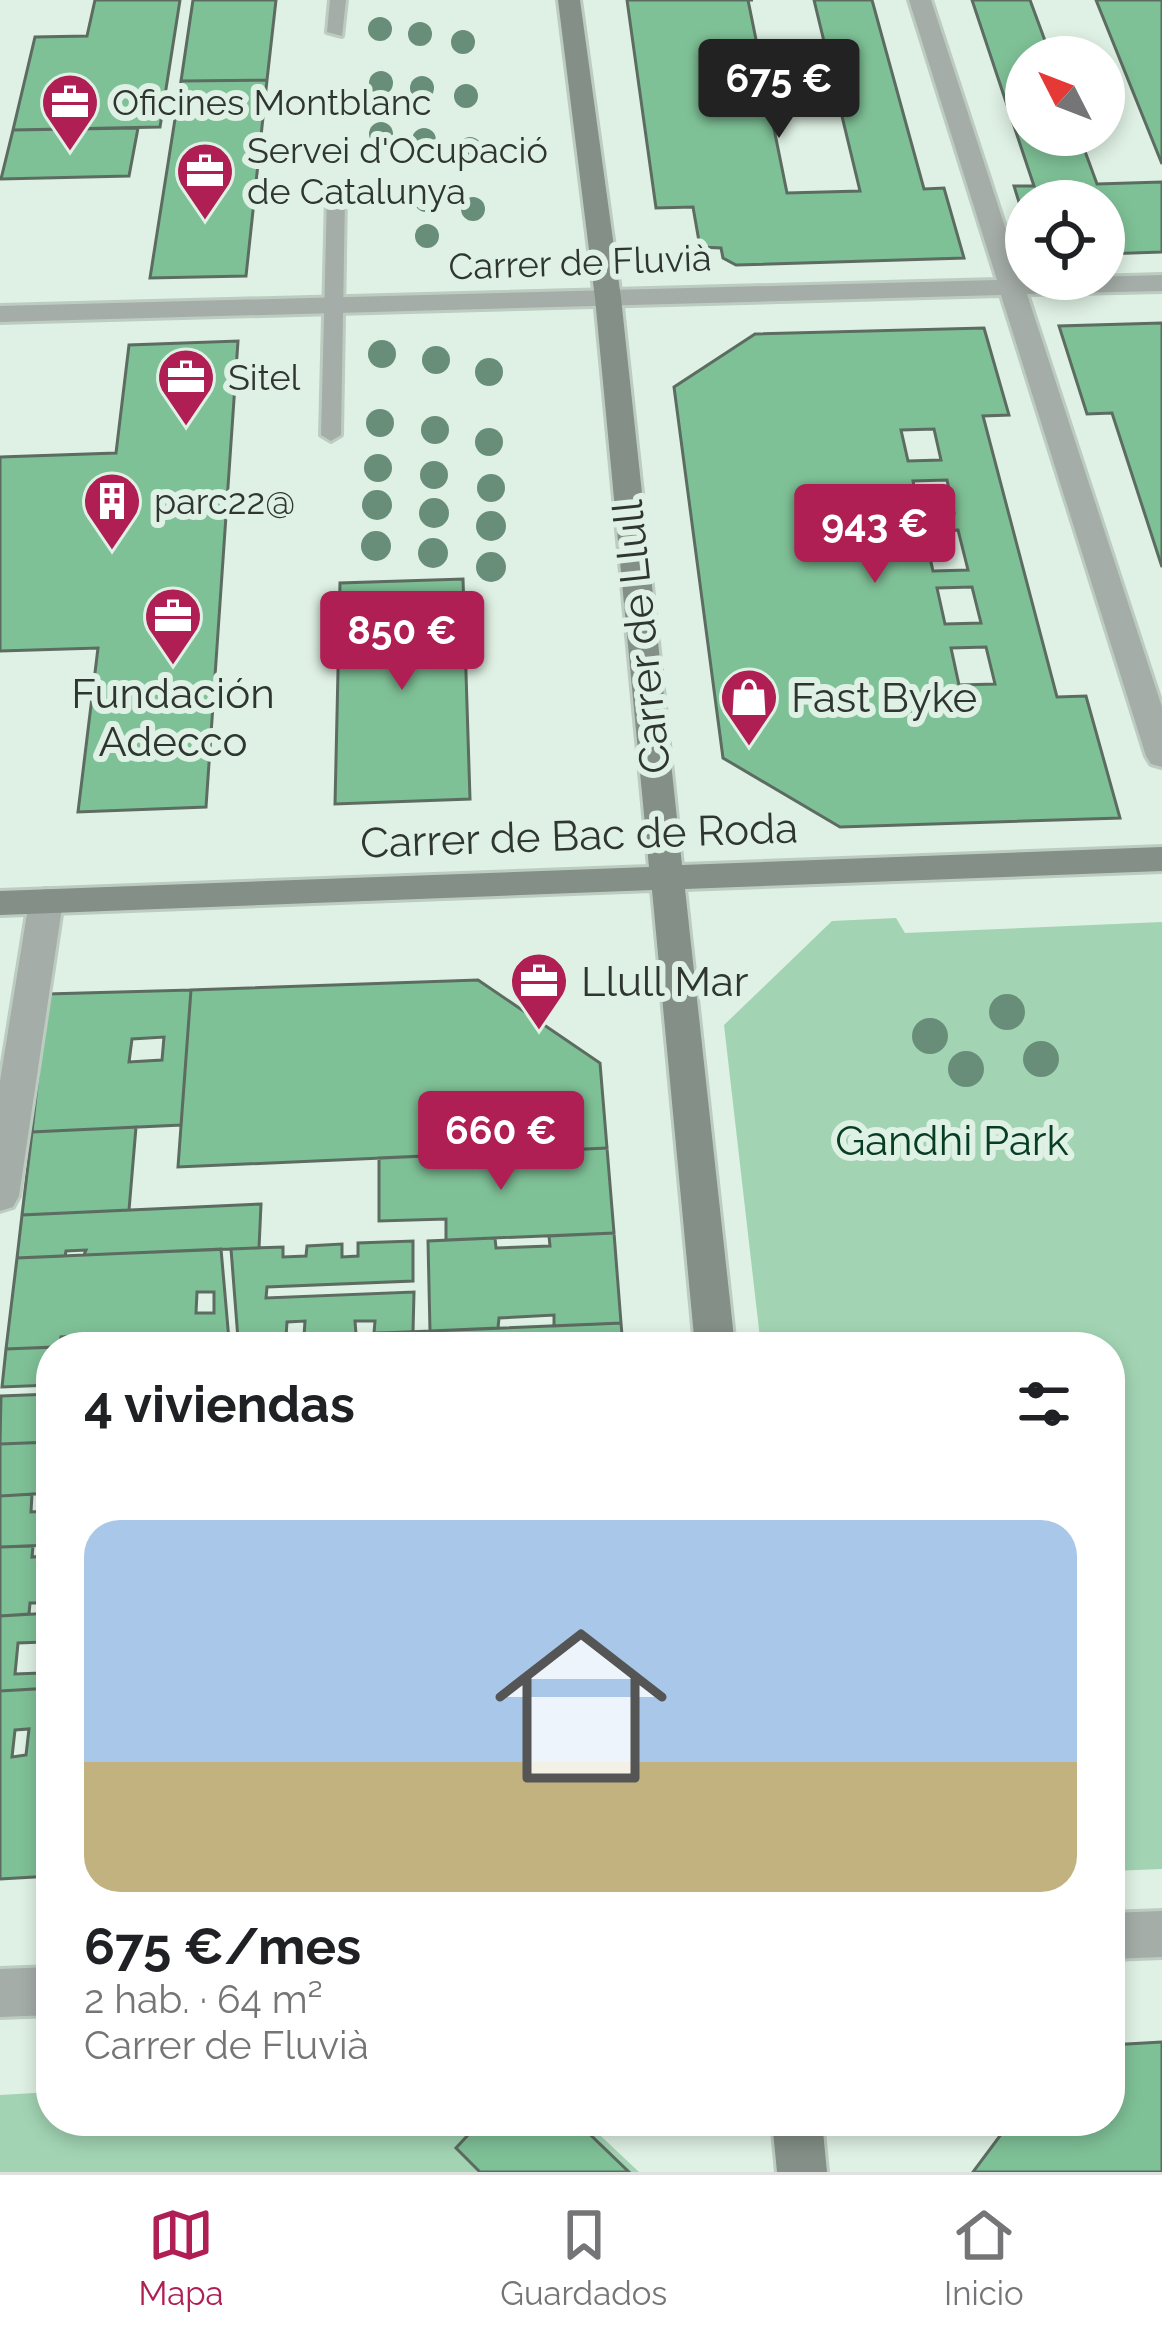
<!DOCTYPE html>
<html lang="es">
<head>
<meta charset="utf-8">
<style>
  body { margin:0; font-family:Raleway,sans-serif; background:#f2f2f2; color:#202124; height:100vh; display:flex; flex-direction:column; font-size:45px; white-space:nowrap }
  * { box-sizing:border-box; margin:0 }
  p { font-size:39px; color:#757577 }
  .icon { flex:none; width:66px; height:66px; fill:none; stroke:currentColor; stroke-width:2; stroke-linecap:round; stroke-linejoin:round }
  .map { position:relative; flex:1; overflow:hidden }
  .side { position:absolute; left:36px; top:1332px; width:1089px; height:804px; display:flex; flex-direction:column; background:#fff; border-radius:48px; box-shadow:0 6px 18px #0003 }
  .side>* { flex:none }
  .needle { width:78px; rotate:312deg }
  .fabs { position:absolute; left:1005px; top:36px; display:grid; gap:24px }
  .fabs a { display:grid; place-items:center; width:120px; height:120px; border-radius:50%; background:#fff; box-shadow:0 6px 18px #0003; font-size:60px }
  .price { position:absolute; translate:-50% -102px; padding:0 27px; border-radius:12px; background:#af1f54; color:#fff; font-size:39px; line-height:78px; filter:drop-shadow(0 3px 6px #0008) }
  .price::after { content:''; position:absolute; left:50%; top:72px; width:36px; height:27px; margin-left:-18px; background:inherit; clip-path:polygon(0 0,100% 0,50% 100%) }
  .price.current { background:#222; color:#fff }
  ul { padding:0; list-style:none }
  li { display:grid; align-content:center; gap:24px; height:636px; padding:0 48px }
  li span { display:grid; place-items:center; height:372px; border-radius:36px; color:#555 }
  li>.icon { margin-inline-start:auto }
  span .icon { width:216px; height:216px; fill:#fffc; stroke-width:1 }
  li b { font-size:51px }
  h2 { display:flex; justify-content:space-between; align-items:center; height:144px; padding:0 48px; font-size:51px }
  .tabs { display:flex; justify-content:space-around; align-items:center; height:168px; border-top:3px solid #e0e0e0; background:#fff; font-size:33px; color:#757577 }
  .tabs a { display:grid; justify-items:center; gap:6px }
  .tabs .current { color:#af1f54 }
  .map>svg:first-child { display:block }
  .green { fill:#a2d4b3 }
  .building { fill:#7fc197; stroke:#5c6c61; stroke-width:3; fill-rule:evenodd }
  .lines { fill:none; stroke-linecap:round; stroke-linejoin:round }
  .lane-casing { stroke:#bcccc0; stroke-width:6 }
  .street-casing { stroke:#bcccc0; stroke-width:6 }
  .secondary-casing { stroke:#bcccc0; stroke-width:6 }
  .lane { fill:#a5ada8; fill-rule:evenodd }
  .street { fill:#a5ada8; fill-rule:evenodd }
  .secondary { fill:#838f87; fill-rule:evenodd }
  .tree { fill:#688e79 }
  .labels { text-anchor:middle; stroke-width:12; stroke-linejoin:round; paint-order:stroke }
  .far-poi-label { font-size:36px; fill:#2f3631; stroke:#dff1e4; text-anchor:start }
  .far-street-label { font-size:36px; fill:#2f3631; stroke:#dff1e4 }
  .street-label { font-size:42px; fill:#2f3631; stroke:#dff1e4 }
  .poi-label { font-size:42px; fill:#2f3631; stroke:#dff1e4; text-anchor:start }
  .park-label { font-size:42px; fill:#073d22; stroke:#dff1e4 }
</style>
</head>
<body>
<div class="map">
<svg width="1162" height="2172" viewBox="0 0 1162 2172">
  <rect width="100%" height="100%" fill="#dff1e4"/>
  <path class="green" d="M896 918 905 933 1162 922V1869L1110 1871V1347H761L724 1025 832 921Z
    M51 2092V2121H585L639 2172H0V2095Z"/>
  <path class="building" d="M95 0H180L160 127 13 130 35 37 87 36Z
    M193 0H276L267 80 181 81Z
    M627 0H753H748L787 193 860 191 814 0H872L924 189 944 188 964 258 736 265 723 258 721 248 700 247 693 207 656 208Z
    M972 0H1030L1051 57H1026V135H1079L1097 184 1162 182V252L1104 254V201H1026V225L1014 186H1034Z
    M1096 0H1162V164Z
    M267 80 246 276 150 278 181 81Z
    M138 128 129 176 1 179 13 130Z
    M1162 323V567L1112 413 1087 414 1059 326Z
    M984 328 1009 415 983 416 1057 697 1086 696 1120 818 840 827 723 758 674 387 755 334ZM934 429 941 460 908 461 901 430ZM947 480 954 513 920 514 913 481ZM958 530 968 570 933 571 924 531ZM972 587 981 623 945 624 937 588ZM986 647 995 684 959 685 951 648Z
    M238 341 206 807 78 812 98 648 0 651V457L116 453 129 345Z
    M463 579 470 799 335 804 340 583Z
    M478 980 600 1063 607 1148 178 1167 191 990Z
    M191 990 181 1125 32 1132 47 994ZM164 1037 162 1060 129 1062 132 1039Z
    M136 1127 129 1210 22 1215 32 1132Z
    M607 1148 614 1233 446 1240V1219L379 1221V1158Z
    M261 1204 259 1248 84 1255 86 1250 66 1251 65 1256 17 1258 22 1215Z
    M614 1233 621 1323 554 1326V1315L499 1318 498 1328 430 1331 428 1241 495 1238 496 1248 550 1246 549 1236Z
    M413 1241V1281L267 1287 266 1298 414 1292 413 1332 374 1333 375 1321H355L356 1334 304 1336 305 1321 287 1322 286 1337 238 1339 231 1249 283 1247V1257L306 1256 307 1246 342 1244V1257L358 1256V1243Z
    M221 1249 229 1340 102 1345V1334L61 1337 59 1347 6 1349 17 1258ZM197 1292H214V1313H196Z
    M621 1323 623 1347H228L229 1340 238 1339Z
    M51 1347V1385L2 1387 6 1349 55 1347Z
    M51 1394V1442L0 1444 1 1396Z
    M51 1442V1493L0 1496V1444Z
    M49 1493 51 1545 0 1547V1496L32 1494 31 1512 48 1511Z
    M45 1545H51V1593H43L40 1603H30L29 1614 0 1616V1547L33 1546 32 1557 45 1556Z
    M51 1613V1688L0 1691V1616ZM44 1642 41 1673 15 1674 18 1643Z
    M51 1688V1876L0 1879V1691ZM29 1729 26 1755 12 1757 15 1730Z
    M1162 2042V2172H973L1011 2121H1110V2045Z
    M481 2121H576L629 2172H480L456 2148Z"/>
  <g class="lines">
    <defs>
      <path id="lane" d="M330 0H346L342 36 327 32Z
        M336 191 345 197 341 435 331 441 321 435 327 197Z"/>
      <path id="street" d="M909 0H931L1022 279 1162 275V291L1027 294 1162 707V767L1151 764 1146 756 1001 295 0 322V306L997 280Z
        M46 889 58 892 63 901 19 1196 13 1207 0 1211V1081L29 901 34 892Z
        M1162 1911V1957L1110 1959V1913Z
        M51 1967V2015L0 2017V1969Z"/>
      <path id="secondary" d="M558 0H580L621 298 682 865 1162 847V871L685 889 735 1347H695L652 890 0 915V891L649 867 595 298Z
        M772 2121H822L827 2172H777Z"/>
    </defs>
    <use href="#lane" class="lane-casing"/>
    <use href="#street" class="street-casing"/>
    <use href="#secondary" class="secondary-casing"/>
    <use href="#lane" class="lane"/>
    <use href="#street" class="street"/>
    <use href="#secondary" class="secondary"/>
  </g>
  <g class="tree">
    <circle cx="380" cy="29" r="12"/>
    <circle cx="420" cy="34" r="12"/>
    <circle cx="463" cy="42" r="12"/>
    <circle cx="381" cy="83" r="12"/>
    <circle cx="422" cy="88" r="12"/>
    <circle cx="466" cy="96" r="12"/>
    <circle cx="381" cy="134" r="12"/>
    <circle cx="424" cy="140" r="12"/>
    <circle cx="470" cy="149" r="12"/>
    <circle cx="382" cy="194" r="12"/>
    <circle cx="426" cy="200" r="12"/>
    <circle cx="473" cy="209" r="12"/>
    <circle cx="427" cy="236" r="12"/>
    <circle cx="382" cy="354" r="14"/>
    <circle cx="436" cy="360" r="14"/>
    <circle cx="489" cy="372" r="14"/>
    <circle cx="380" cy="423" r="14"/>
    <circle cx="435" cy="430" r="14"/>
    <circle cx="489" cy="442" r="14"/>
    <circle cx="378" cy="468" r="14"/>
    <circle cx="434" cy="475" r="14"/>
    <circle cx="491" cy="488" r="14"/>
    <circle cx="377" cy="505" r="15"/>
    <circle cx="434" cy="513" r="15"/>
    <circle cx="491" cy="526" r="15"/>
    <circle cx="376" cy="546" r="15"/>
    <circle cx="433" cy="553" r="15"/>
    <circle cx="491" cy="567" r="15"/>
    <circle cx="1007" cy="1012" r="18"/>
    <circle cx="930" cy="1036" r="18"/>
    <circle cx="1041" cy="1059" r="18"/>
    <circle cx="966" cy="1069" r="18"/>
  </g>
  <defs>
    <symbol id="office-pin" viewBox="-11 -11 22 30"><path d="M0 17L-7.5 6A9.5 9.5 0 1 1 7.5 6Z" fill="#af1f54" stroke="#dff1e4"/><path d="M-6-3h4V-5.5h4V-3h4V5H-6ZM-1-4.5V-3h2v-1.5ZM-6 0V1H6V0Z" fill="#fff"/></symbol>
    <symbol id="building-pin" viewBox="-11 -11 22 30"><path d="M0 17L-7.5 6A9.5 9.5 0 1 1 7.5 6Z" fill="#af1f54" stroke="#dff1e4"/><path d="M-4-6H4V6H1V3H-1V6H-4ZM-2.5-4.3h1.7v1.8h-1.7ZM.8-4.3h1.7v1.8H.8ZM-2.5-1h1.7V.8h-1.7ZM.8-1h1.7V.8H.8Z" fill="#fff"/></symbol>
    <symbol id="shop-pin" viewBox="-11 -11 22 30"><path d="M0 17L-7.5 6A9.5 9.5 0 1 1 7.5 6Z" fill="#af1f54" stroke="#dff1e4"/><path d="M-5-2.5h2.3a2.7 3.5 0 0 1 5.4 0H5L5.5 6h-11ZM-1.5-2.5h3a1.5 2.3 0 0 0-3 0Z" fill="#fff"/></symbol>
  </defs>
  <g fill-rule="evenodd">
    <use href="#office-pin" x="37" y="69" width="66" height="90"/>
    <use href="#office-pin" x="172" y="138" width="66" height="90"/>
    <use href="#office-pin" x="153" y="344" width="66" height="90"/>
    <use href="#building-pin" x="79" y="468" width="66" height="90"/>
    <use href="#office-pin" x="140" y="583" width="66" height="90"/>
    <use href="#shop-pin" x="716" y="664" width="66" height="90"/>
    <use href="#office-pin" x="506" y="948" width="66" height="90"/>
  </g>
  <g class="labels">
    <g class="far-poi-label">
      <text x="112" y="115">Oficines Montblanc</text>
      <text x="247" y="163">Servei d'Ocupació<tspan x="247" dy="41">de Catalunya</tspan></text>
      <text x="228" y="390">Sitel</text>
      <text x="154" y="514">parc22@</text>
    </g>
    <g class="far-street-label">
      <text transform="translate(580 262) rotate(-2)" y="13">Carrer de Fluvià</text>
    </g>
    <g class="street-label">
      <text transform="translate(641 637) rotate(-96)" y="15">Carrer de Llull</text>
      <text transform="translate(579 835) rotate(-2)" y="15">Carrer de Bac de Roda</text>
    </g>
    <g class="poi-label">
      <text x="173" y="708" text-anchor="middle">Fundación<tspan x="173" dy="48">Adecco</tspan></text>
      <text x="791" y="712">Fast Byke</text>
      <text x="581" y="996">Llull Mar</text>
    </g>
    <g class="park-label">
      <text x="952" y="1155">Gandhi Park</text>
    </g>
  </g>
</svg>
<div class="fabs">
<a><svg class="needle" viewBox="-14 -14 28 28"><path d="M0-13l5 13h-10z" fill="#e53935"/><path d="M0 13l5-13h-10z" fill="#757577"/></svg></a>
<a><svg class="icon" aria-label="locate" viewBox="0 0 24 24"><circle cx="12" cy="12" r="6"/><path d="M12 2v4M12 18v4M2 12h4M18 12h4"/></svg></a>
</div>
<b class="price current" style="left:779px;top:141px">675 €</b>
<b class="price" style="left:875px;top:586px">943 €</b>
<b class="price" style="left:402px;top:693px">850 €</b>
<b class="price" style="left:501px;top:1193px">660 €</b>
<section class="side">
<h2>4 viviendas<svg class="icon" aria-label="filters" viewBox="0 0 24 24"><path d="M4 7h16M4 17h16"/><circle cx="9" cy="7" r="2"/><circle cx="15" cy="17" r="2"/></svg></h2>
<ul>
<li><span style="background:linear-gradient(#a9c7e8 65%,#c2b280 0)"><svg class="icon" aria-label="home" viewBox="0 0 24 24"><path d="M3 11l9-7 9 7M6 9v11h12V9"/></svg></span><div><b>675 €/mes</b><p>2 hab. · 64 m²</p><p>Carrer de Fluvià</p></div></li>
</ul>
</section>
</div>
<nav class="tabs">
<a class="current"><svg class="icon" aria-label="map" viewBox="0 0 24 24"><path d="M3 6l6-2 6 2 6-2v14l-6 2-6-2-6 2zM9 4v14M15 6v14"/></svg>Mapa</a>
<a><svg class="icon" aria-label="saved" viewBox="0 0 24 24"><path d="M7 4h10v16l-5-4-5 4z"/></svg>Guardados</a>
<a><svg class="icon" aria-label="home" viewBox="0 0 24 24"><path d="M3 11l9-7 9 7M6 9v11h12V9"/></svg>Inicio</a>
</nav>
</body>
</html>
